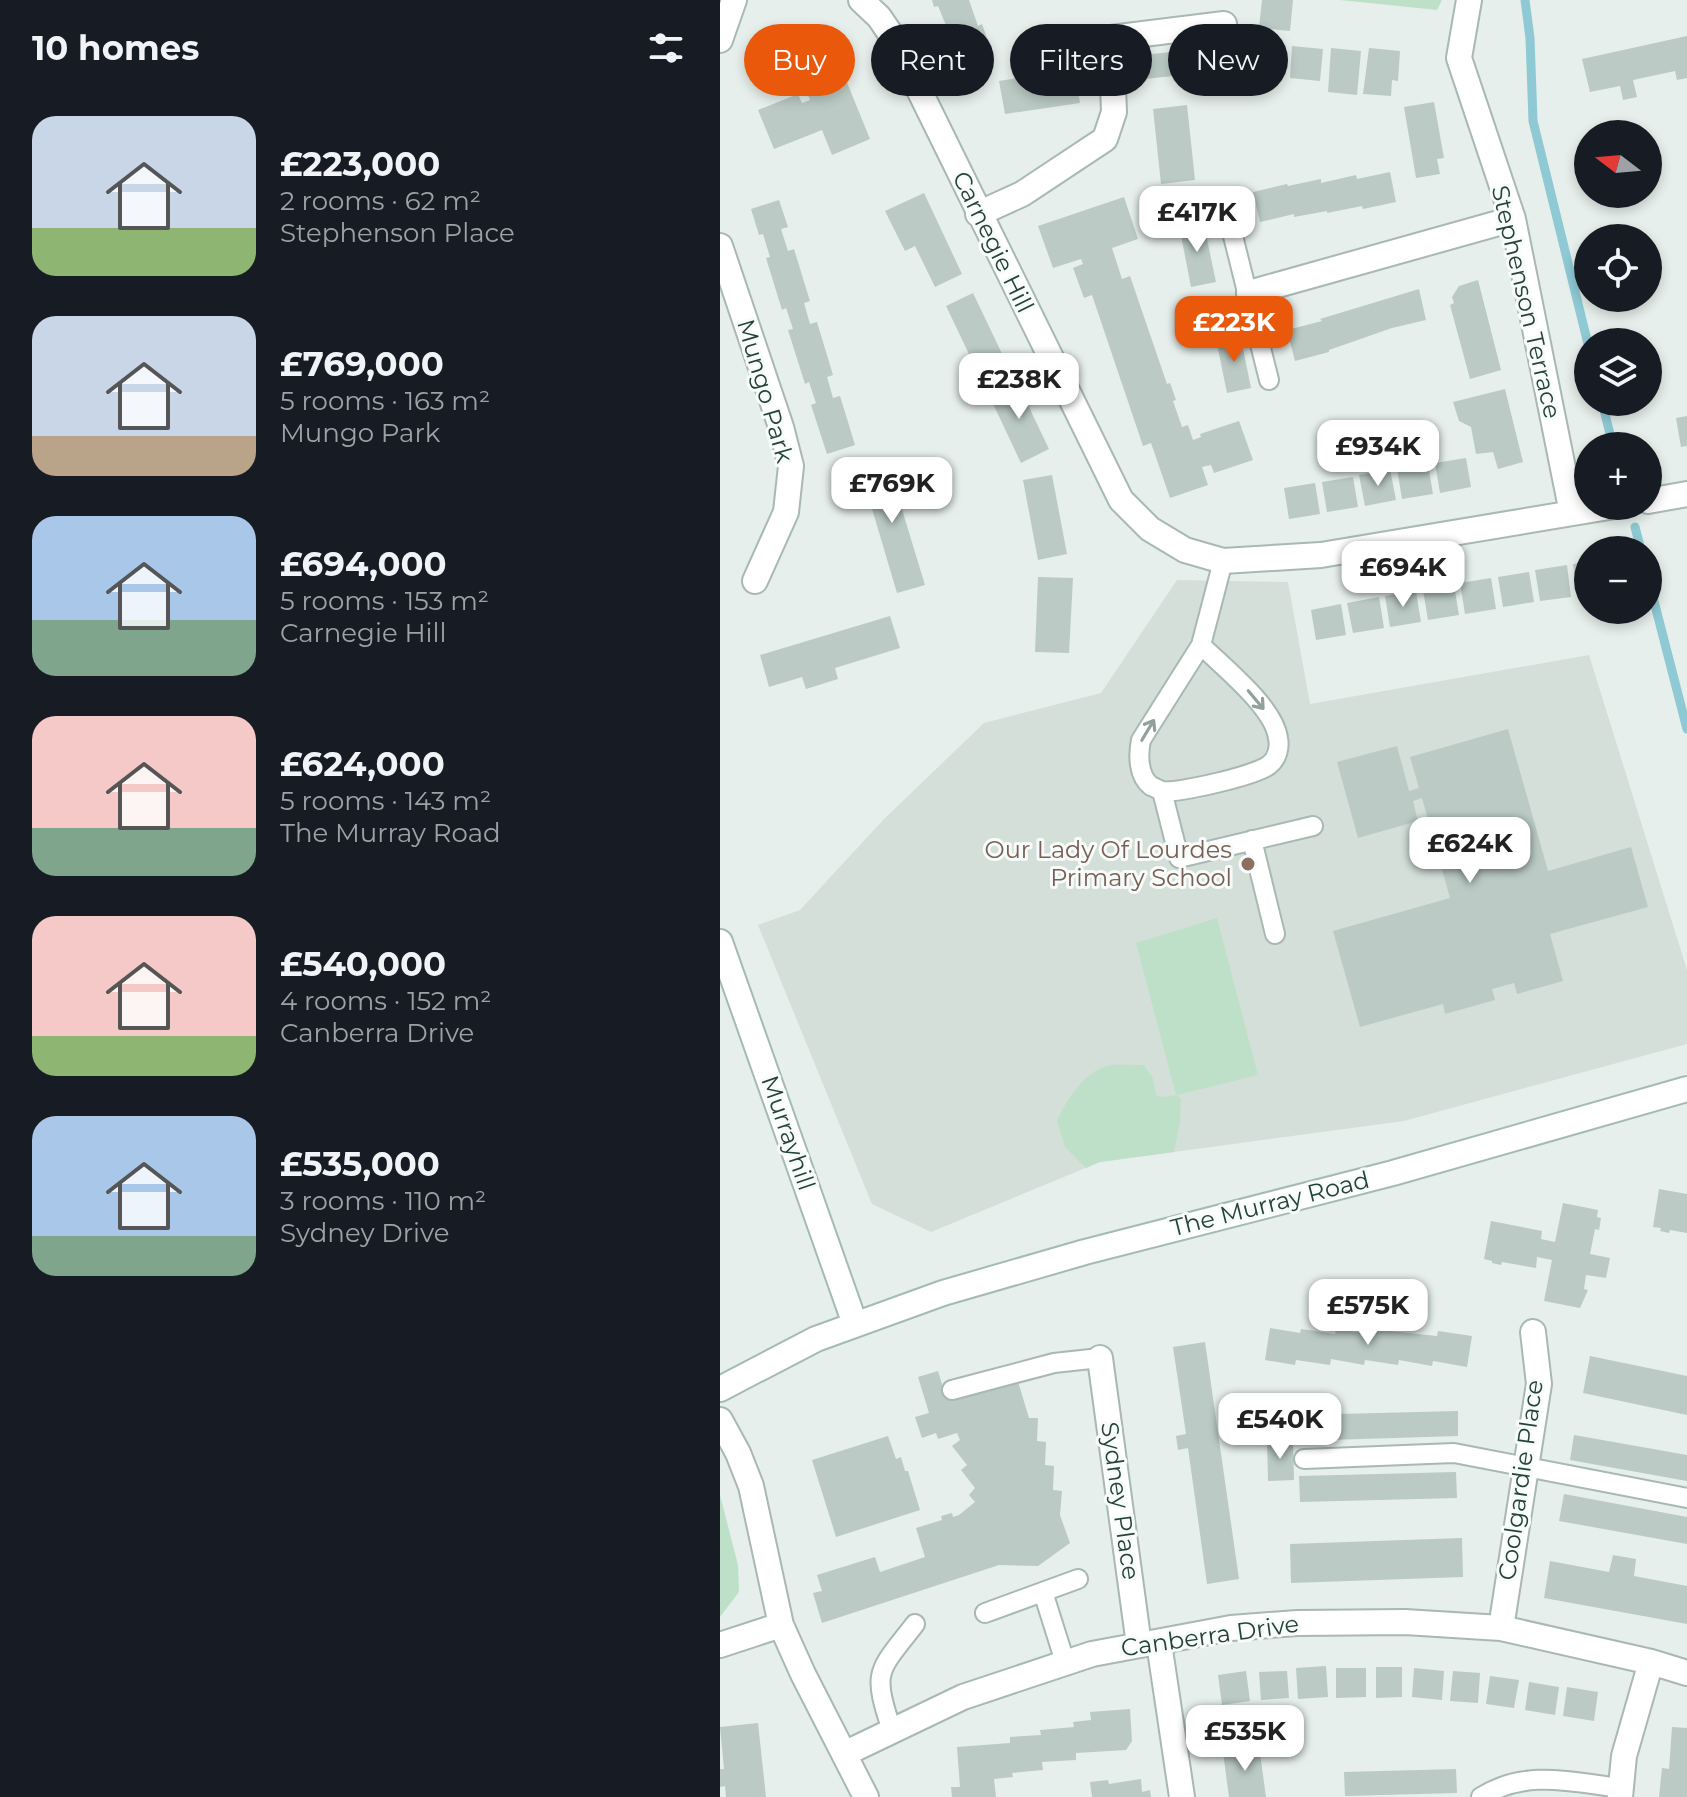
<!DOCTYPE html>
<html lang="en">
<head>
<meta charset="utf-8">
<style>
  body { margin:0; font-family:Montserrat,sans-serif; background:#20242c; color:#f1f3f6; height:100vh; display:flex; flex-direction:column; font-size:30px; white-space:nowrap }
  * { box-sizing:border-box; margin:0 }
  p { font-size:26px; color:#9ea1a6 }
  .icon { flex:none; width:44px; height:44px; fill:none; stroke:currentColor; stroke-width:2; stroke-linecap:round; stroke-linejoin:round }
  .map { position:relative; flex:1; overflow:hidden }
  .side { display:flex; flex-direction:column; background:#171b24; width:720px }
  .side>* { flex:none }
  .banner { position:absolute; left:24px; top:24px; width:760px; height:72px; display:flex; gap:16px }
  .needle { width:52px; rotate:286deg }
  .fabs { position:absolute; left:854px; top:120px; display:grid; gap:16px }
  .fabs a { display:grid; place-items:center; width:88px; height:88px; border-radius:50%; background:#171b24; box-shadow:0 4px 12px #0003; font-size:40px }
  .price { position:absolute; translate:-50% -68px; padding:0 18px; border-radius:16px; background:#fff; color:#222; font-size:26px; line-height:52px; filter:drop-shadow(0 2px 4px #0008) }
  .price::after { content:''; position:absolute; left:50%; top:48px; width:24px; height:18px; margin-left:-12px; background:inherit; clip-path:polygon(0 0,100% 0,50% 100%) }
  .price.active { background:#ea580c; color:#fff }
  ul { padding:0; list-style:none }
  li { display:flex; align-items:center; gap:24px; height:200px; padding:0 32px }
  li span { display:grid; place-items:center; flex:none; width:224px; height:160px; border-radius:24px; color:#555 }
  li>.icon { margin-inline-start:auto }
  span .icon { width:96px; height:96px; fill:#fffc; stroke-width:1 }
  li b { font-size:34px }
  h2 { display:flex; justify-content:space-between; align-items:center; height:96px; padding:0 32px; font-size:34px }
  .tag { padding:0 28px; border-radius:36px; background:#171b24; box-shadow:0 4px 12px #0003; font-size:28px; line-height:72px }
  .tag.active { background:#ea580c; color:#fff }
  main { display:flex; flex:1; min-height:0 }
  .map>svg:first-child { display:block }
  .built { fill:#d4dfda }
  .green { fill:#bfe0c8 }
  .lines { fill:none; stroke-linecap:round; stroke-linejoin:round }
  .stream { stroke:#8ec9d4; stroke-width:9 }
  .building { fill:#bbcac4 }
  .lane-casing { stroke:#a8b8b2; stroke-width:22 }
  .street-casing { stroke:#a8b8b2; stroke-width:28 }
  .secondary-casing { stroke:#a4bbb3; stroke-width:28 }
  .lane { stroke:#fff; stroke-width:18 }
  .street { stroke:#fff; stroke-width:24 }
  .secondary { stroke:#fff; stroke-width:24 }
  .oneway { stroke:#92a09c }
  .education-dot { fill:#8d6e63; stroke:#f7fbf9; stroke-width:3 }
  .labels { text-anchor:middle; stroke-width:6; stroke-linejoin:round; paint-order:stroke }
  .street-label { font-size:24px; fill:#24423a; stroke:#f7fbf9 }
  .education-label { font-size:24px; fill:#785e54; stroke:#f7fbf9; text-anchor:end }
</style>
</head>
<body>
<main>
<section class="side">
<h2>10 homes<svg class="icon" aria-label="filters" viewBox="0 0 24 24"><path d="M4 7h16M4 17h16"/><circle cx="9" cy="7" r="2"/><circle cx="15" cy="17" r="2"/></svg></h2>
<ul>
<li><span style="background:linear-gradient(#c9d6e8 70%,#8fb573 0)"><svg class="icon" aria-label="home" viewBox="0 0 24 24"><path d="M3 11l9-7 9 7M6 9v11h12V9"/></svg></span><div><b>£223,000</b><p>2 rooms · 62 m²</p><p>Stephenson Place</p></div></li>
<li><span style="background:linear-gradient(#c9d6e8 75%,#b9a48a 0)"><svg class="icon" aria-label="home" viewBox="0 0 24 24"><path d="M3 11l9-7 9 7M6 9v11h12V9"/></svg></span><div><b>£769,000</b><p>5 rooms · 163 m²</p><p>Mungo Park</p></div></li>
<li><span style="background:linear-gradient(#a9c7e8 65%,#7fa58c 0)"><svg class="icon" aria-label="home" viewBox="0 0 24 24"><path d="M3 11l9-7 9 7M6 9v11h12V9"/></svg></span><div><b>£694,000</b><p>5 rooms · 153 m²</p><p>Carnegie Hill</p></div></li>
<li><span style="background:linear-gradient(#f6c9c9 70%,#7fa58c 0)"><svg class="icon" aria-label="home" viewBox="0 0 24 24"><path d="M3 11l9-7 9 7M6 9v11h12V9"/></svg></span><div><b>£624,000</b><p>5 rooms · 143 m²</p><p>The Murray Road</p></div></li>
<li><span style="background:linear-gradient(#f6c9c9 75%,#8fb573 0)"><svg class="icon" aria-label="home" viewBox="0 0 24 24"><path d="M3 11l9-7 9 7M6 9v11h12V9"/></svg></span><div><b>£540,000</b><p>4 rooms · 152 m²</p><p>Canberra Drive</p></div></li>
<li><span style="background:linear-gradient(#a9c7e8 75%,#7fa58c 0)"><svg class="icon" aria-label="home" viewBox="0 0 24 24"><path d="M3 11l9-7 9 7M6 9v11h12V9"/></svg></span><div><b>£535,000</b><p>3 rooms · 110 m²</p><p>Sydney Drive</p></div></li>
</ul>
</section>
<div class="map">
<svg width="967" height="1797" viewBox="0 0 967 1797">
  <rect width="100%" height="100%" fill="#e6efeb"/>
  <path class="built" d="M457 580 568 582 590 704 869 655 967 970V1044L684 1121 380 1162 211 1232 152 1204 38 925 80 910 164 819 264 723 381 693Z"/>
  <path class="green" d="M620 0H722L717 10Z
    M497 918 538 1075 457 1095 461 1099 460 1122 454 1152 380 1162 366 1168 345 1147 337 1121C346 1100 366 1069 391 1065 401 1064 413 1065 424 1065L433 1078 436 1095 442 1097 456 1095 416 943Z
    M0 1495 18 1565 19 1592 0 1617Z"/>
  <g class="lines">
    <path class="stream" d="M805 0 810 38 813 121 868 344
      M882 402 893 446
      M915 527 921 550
      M928 578 967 729"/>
  </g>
  <path class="building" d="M212 0H249L258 26 262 24 274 58 244 69 218 6 214 7Z
    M542 0H573L570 31 539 28Z
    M514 32 540 37 536 55 511 50Z
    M967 36V78L957 80 955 71 913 80 917 97 903 100 900 86 870 92 862 59Z
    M506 46 509 70 425 79 423 55Z
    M572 46 603 49 600 81 570 78Z
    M611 48 641 51 637 95 608 92Z
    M649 48 680 51 678 81 672 80 671 96 643 94Z
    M117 58 150 139 112 155 102 130 54 149 38 110 78 94 82 103 90 100 79 74Z
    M355 69 360 103 285 114 279 81Z
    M714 102 724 158 717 159 720 174 696 178 684 107Z
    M467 105 475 180 441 184 433 109Z
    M670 172 676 202 643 209 642 206 607 213V211L574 217V214L540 222 533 192 567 184 568 186 601 179V183L636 175 637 179Z
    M521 186 526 210 489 218 484 193Z
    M204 193 242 274 215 287 195 246 185 251 165 211Z
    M404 197 418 239 392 248 402 279 410 276 447 384 450 383 456 400 453 401 462 427 468 425 473 440 481 437 480 434 519 421 533 460 494 473 491 465 482 467 488 485 450 498 431 443 423 446 372 295 364 298 353 268 363 264 361 259 333 268 318 226Z
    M59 200 68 227 61 229 68 251 74 249 90 301 84 303 90 324 97 322 113 375 107 377 113 398 120 396 135 445 107 454 91 405 96 403 89 382 85 384 68 330 73 329 66 308 62 310 46 258 50 257 43 234 39 235 31 209Z
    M483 220 496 282 471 287 459 225Z
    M758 280 781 370 750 379 730 305 734 303 732 297 739 286Z
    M699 289 706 320 672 328 609 350V352L575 361 567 330 602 321 600 319Z
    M253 293 286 362 259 375 226 306Z
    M520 334 531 388 507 393 496 339Z
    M296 380 329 449 301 463 268 393Z
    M785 389 803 462 778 469 773 452 756 454 751 427 739 421 733 402Z
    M967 416V446L961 447 956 418Z
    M166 457 205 585 177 593 139 465Z
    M746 458 751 487 720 493 715 463Z
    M708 464 713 494 682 499 677 469Z
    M670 469 676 500 645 506 639 475Z
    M332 475 347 554 318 560 303 480Z
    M633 477 638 507 607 512 602 482Z
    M595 483 600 514 569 519 564 488Z
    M868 562V593L858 594 853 564Z
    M847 565 851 597 820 601 815 570Z
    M809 572 814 602 783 607 778 577Z
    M318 577 353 578 349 653 315 652Z
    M771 578 776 609 745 614 740 583Z
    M734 585 739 615 708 620 703 590Z
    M696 591 701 622 670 627 665 596Z
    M659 597 664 628 633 633 627 603Z
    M621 604 626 635 596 640 591 610Z
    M170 616 180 648 115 668 118 679 86 689 82 677 49 687 40 655Z
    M788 729 828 871 911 847 928 907 830 934 843 981 797 994 794 983 772 989 775 1000 725 1014 723 1004 640 1027 613 931 730 898 702 798 693 801 698 821 638 838 617 762 677 746 689 791 699 788 690 757Z
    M939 1189 967 1194V1233L950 1230 949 1233 940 1231 941 1228 933 1227Z
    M843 1203 878 1210 877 1217 881 1218 879 1230 875 1229 870 1254 890 1258 886 1278 866 1275 864 1289 868 1290 860 1308 824 1301 832 1260 817 1257 816 1268 782 1262 781 1265 772 1263V1261L764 1259 771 1221 822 1231 821 1239 835 1242Z
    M550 1328 580 1333 581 1329 615 1334 616 1329 649 1334 650 1329 717 1336 718 1331 752 1336 747 1367 713 1361 712 1366 679 1360 678 1365 645 1360 644 1365 611 1359 610 1365 576 1360 575 1365 545 1360Z
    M485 1342 519 1579 487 1584 468 1448 458 1450 456 1436 466 1434 453 1347Z
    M870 1356 967 1376V1415L863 1393Z
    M218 1371 226 1397 296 1375 309 1418H318L317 1441 326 1442 325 1465 334 1466 333 1490 342 1491 340 1515 350 1543 318 1566 279 1565 102 1623 93 1593 102 1591 97 1575 155 1557 160 1572 205 1557 196 1528 222 1520 221 1516 232 1513 233 1517 239 1515 255 1502 249 1495 255 1488 241 1470 247 1465 232 1446 240 1440 237 1433 218 1439 216 1433 202 1438 195 1417 209 1413 198 1377Z
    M738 1411V1436L577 1441V1415Z
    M854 1435 967 1455V1481L850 1460Z
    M168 1436 176 1459 181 1457 185 1471H188L200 1510 116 1537 92 1460Z
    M547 1441H573L574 1480 548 1481Z
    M736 1472 737 1498 580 1502 579 1476Z
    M844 1494 967 1517V1544L839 1521Z
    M742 1538 743 1577 571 1583 570 1544Z
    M893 1555 916 1559 914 1576 967 1586V1624L824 1598 830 1561 889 1572Z
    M606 1666 608 1697 578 1699 576 1668Z
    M656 1667H682V1697L656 1698Z
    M616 1668H646V1697L616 1698Z
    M694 1668 724 1671 722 1700 692 1697Z
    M526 1671 530 1701 502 1705 498 1675Z
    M567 1671 569 1698 541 1700 539 1672Z
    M733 1671 760 1673 758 1703 730 1701Z
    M770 1676 799 1680 794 1708 766 1704Z
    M809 1682 839 1687 835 1715 805 1710Z
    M847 1687 878 1692 874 1721 843 1716Z
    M410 1709 412 1741 406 1750 356 1753V1760L322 1762 323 1770 292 1773 293 1777 274 1779 276 1797H232L231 1787H240L237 1747 290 1743V1737L321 1735 320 1730 354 1727 353 1722 371 1720 370 1712Z
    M38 1723 46 1797H6L5 1786 0 1787V1769H4L0 1727Z
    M952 1727 967 1728V1797H939L942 1768 949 1769Z
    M539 1746 546 1797H509L503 1752Z
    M736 1769 737 1793 625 1796 624 1772Z
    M421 1779 422 1792 430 1790 431 1797H372L370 1782 388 1780 389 1784Z"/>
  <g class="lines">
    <defs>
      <path id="lane" d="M513 236 549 380
        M481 645C503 667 554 707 558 738 560 748 557 759 549 765 537 775 457 794 442 791 441 791 432 786 431 786 418 776 418 755 421 740L481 645 503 561
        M442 791 459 858 593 826
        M532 840 555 934
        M232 1390 334 1363 380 1358
        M584 1459 734 1453 967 1498
        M323 1592 345 1662
        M265 1613 358 1579
        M172 1731C152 1670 157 1673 195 1624
        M761 1797C806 1769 851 1782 901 1788"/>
      <path id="street" d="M141 0 159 17 174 39 401 500 430 529 465 550 503 561 601 555 895 506
        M749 0 739 58 793 219 852 513
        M0 40 14 0
        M258 214 302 194 385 139 394 112 391 38 504 24
        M0 246 61 427 71 466 66 512 35 581
        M529 293 793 219
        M928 501 967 494
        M380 1358 419 1645
        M0 1420 18 1453 31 1486 61 1625 83 1674 146 1797
        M781 1628 819 1384 813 1332
        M439 1643 462 1797
        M0 1645 61 1625
        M124 1754 243 1697 372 1654 511 1628 577 1623 685 1622 781 1628 931 1662 967 1673
        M900 1797 904 1756 931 1662"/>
      <path id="secondary" d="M0 942 135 1324
        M0 1389 96 1339 223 1293 365 1252 673 1173 967 1089"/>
    </defs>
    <use href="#lane" class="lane-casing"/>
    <use href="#street" class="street-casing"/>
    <use href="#secondary" class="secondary-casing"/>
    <use href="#lane" class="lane"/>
    <use href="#street" class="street"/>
    <use href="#secondary" class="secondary"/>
  </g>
  <defs><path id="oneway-shaft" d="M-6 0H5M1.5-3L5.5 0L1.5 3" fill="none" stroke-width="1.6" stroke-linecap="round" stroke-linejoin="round" transform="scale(2)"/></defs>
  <g class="oneway">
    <use href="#oneway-shaft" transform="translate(536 700) rotate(50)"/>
    <use href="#oneway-shaft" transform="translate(428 730) rotate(-59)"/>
  </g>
  <circle class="education-dot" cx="528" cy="864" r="8"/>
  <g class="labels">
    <g class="street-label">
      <text transform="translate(273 242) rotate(64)" y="8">Carnegie Hill</text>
      <text transform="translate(806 302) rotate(77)" y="8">Stephenson Terrace</text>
      <text transform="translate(45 391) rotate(74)" y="8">Mungo Park</text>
      <text transform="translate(68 1133) rotate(71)" y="8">Murrayhill</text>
      <text transform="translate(550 1204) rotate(-14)" y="8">The Murray Road</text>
      <text transform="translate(801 1480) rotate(-82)" y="8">Coolgardie Place</text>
      <text transform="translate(400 1501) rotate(82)" y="8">Sydney Place</text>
      <text transform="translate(490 1636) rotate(-8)" y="8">Canberra Drive</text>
    </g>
    <g class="education-label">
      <text x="512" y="858">Our Lady Of Lourdes<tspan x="512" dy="28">Primary School</tspan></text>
    </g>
  </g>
</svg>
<div class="fabs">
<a><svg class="needle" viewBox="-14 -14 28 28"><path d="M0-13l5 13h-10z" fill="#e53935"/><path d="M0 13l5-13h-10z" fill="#9ea1a6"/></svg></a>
<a><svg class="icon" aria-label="locate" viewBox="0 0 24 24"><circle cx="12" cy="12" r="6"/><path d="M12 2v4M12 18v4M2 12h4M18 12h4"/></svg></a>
<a><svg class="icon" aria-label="layers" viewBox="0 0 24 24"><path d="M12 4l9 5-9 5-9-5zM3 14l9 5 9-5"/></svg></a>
<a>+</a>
<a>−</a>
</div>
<b class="price" style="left:477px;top:254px">£417K</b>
<b class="price active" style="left:514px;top:364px">£223K</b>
<b class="price" style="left:299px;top:421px">£238K</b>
<b class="price" style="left:658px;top:488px">£934K</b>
<b class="price" style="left:172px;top:525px">£769K</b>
<b class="price" style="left:683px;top:609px">£694K</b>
<b class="price" style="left:750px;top:885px">£624K</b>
<b class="price" style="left:648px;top:1347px">£575K</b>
<b class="price" style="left:560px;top:1461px">£540K</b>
<b class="price" style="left:525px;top:1773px">£535K</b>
<div class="banner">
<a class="tag active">Buy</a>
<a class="tag">Rent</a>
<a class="tag">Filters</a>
<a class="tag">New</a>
</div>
</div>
</main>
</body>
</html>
